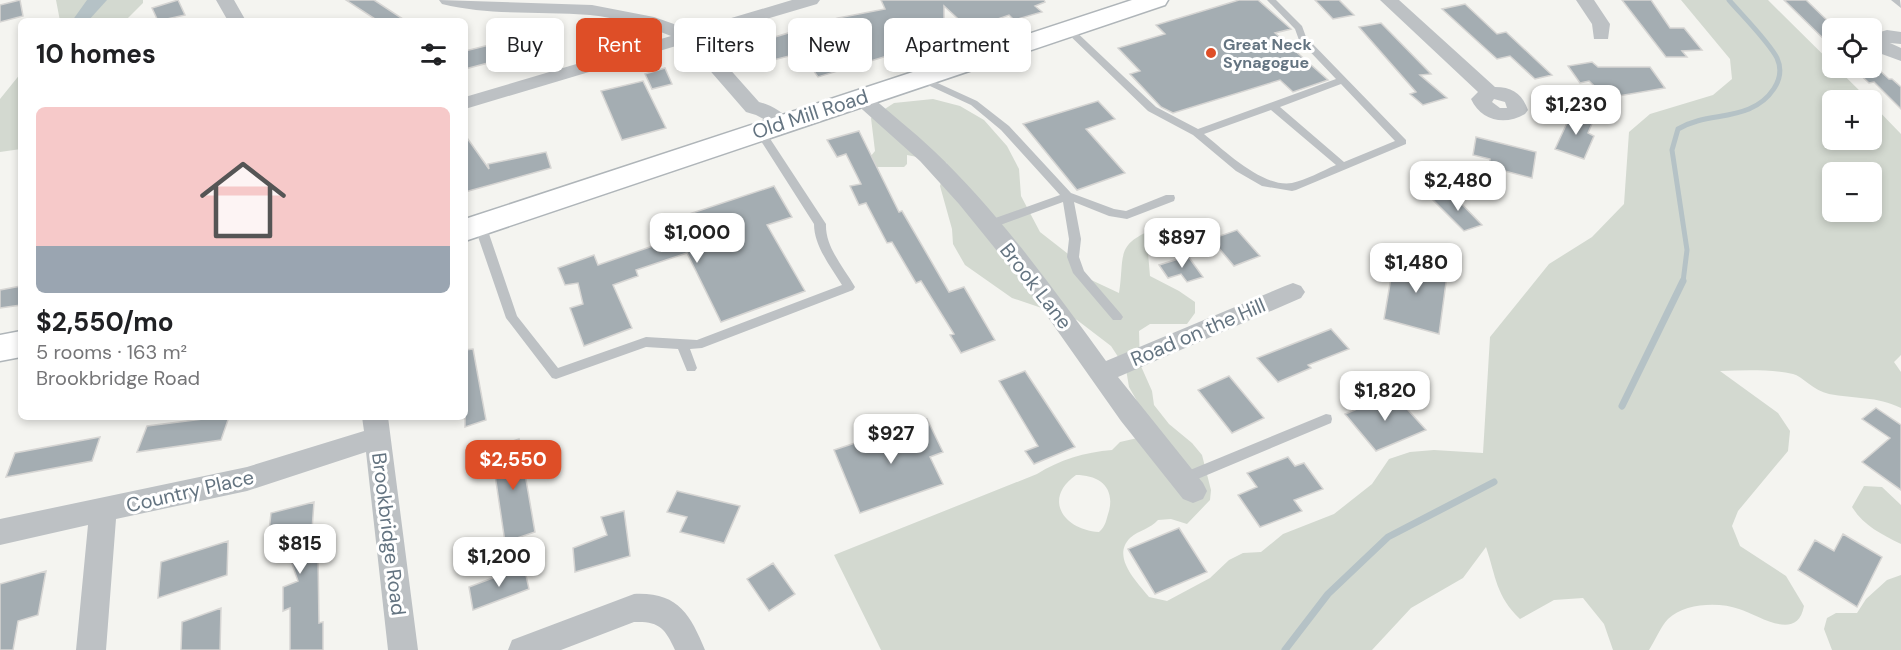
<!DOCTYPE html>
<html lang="en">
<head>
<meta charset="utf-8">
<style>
  body { margin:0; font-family:"DM Sans",sans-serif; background:#f2f2f2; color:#202124; height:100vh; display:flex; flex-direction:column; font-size:22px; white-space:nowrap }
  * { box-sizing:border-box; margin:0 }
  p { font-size:20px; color:#757577 }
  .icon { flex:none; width:33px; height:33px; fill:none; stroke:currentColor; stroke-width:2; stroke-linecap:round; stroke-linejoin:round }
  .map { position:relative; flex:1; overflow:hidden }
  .sheet { position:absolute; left:18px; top:18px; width:450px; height:402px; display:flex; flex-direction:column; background:#fff; border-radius:9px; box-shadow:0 3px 9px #0003 }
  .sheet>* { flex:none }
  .hud { position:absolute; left:486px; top:18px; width:570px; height:54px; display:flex; gap:12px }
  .fabs { position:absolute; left:1822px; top:18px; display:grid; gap:12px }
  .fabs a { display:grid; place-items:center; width:60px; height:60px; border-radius:9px; background:#fff; box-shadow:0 3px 9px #0003; font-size:30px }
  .price { position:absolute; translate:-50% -51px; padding:0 14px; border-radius:12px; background:#fff; color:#222; font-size:20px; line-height:39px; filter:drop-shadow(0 2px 3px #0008) }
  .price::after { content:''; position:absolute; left:50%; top:36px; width:18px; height:14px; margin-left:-9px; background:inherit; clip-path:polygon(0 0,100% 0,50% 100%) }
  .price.on { background:#de4e27; color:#fff }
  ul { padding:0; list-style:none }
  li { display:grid; align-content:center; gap:12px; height:318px; padding:0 18px }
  li span { display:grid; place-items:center; height:186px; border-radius:9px; color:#555 }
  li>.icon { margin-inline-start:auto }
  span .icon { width:108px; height:108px; fill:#fffc; stroke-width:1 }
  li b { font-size:26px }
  h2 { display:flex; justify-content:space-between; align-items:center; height:72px; padding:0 18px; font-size:26px }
  .chip { padding:0 21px; border-radius:9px; background:#fff; box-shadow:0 3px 9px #0003; font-size:21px; line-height:54px }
  .chip.on { background:#de4e27; color:#fff }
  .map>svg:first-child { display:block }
  .green { fill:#d3d9d0; fill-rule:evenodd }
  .water { fill:#b5c2c6 }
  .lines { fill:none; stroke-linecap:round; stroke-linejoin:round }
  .stream-far1 { stroke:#b5c2c6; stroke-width:5 }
  .stream { stroke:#b5c2c6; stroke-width:7 }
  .building { fill:#a4adb2; stroke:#d6d5d3; stroke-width:1.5 }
  .secondary-casing { stroke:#afb5b9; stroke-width:3 }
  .lane { fill:#bdc1c4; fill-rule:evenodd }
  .street { fill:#bdc1c4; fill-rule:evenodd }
  .secondary { fill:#fff; fill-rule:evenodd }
  .poi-dot { fill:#de4e27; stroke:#fff; stroke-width:2 }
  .labels { text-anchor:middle; stroke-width:6; stroke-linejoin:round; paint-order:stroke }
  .far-poi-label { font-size:16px; font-weight:bold; fill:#647481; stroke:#fff; text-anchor:start }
  .street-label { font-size:20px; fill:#647481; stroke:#fff }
</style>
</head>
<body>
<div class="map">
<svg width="1901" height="650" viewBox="0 0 1901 650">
  <rect width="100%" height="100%" fill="#f4f4f0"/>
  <path class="green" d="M56 0H143V3L125 21H60Z
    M1681 0H1768L1869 100H1833V140H1872V104L1901 134V355L1894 362 1901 372V408C1877 396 1854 399 1829 394 1814 391 1802 376 1793 374 1770 369 1744 370 1720 371L1778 413 1790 431 1788 451 1738 511 1732 526 1740 546 1786 576 1804 606C1797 643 1759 615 1739 609 1719 602 1685 603 1668 619 1661 626 1655 641 1649 650H1613L1604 624 1583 598 1554 600 1520 619C1496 596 1496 577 1486 547L1463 578 1411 608 1372 650H881L834 555 1037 474C1059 460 1085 452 1112 450L1120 442 1142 437 1137 401 1129 387 1126 369 1111 346 1077 320 1012 298 965 265 953 244 952 229 940 186 947 163 907 155V164L904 167H862L875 151 871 118 894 103 933 99 960 106 984 120 1007 146 1019 169 1021 196 1040 232 1072 257 1087 278 1119 293C1125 257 1114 244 1155 229L1148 253 1150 276 1179 291 1195 302V313L1187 324H1150L1139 331 1140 364 1152 391 1154 405 1169 424 1192 443 1202 455 1211 490 1210 500 1187 524 1171 519 1158 520C1150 529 1139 530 1130 538 1111 557 1137 582 1149 597L1167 601 1210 578 1229 560 1243 553 1261 552 1283 534 1334 514 1372 484 1389 459 1410 452 1434 450 1483 453 1490 337 1549 264 1592 237 1624 204 1629 132 1650 114 1713 95 1732 79 1730 59ZM1833 172H1872V212H1833ZM1076 475C1099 475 1115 487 1109 511 1106 520 1106 526 1099 532 1064 530 1042 499 1076 475Z
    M21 73V149L0 152V99Z
    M1864 486 1882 487 1901 505V544C1881 534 1864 526 1852 507Z
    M1901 575V650H1832L1824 629 1827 618 1836 613H1857L1866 599 1887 580Z"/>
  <path class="water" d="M87 0H107L88 21H72Z"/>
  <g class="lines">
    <path class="stream-far1" d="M1683 282 1687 250 1672 150 1678 129C1702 115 1725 119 1749 109 1768 101 1787 80 1777 58 1769 42 1741 14 1729 0"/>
    <path class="stream" d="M1622 406 1683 281
      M1285 650 1328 594 1388 537 1494 482"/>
  </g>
  <path class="building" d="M20 0 23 16 0 22V5Z
    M178 0 185 15 158 21 152 8Z
    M346 0H374L406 21H378Z
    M881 0H1044L1045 2 1035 6 1042 12 1014 20 1009 15 969 29 944 6V38H941V46H920L818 77 801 53 753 65 740 43 766 36 768 39 838 18 885 9Z
    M1239 0H1258L1291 29 1275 33 1328 80 1293 92 1280 80 1173 113 1161 107 1130 74 1140 71 1118 48 1165 34 1156 25Z
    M1315 0H1339L1354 15 1333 19Z
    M1622 0H1651L1670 28H1684L1702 50 1682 51 1687 57H1666Z
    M1784 0H1806L1833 26V48Z
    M1465 4 1497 34 1506 32 1552 75 1535 79 1510 56 1497 59 1442 9Z
    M1381 23 1431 74 1420 75 1447 98 1423 105 1410 94 1416 92 1359 27Z
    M555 24 561 53 540 57 535 28Z
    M501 42 508 63 493 66 492 62 465 69V51Z
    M1592 62 1598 67H1650L1665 88 1607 98 1589 81 1580 83 1568 66Z
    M665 68 672 84 652 89 645 74Z
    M1853 68H1877L1889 79H1892L1901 87V109L1874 82 1869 83Z
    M643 81 666 128 622 140 601 91Z
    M1098 101 1115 119 1086 129 1125 173 1077 190 1023 124Z
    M1572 112 1594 119 1588 133 1594 136 1584 159 1555 149Z
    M859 131 899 212 902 211 949 292 964 287 995 340 961 353 950 335 954 334 921 281 916 283 892 242 887 243 866 203 859 205 850 186 861 184 846 154 837 157 827 140Z
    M465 135 489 169 488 164 546 152 551 168 465 192Z
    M1476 137 1536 152 1532 178 1489 167 1490 159 1473 155Z
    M774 186 792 217 767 225 805 291 721 322 687 253 636 270 638 276 613 285 632 328 584 346 570 308 583 304 578 283 565 285 558 268 594 255 598 265 670 240 662 223Z
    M1452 194 1482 225 1464 231 1433 200Z
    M1237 230 1260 256 1234 266 1211 239Z
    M1395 254 1448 268 1439 334 1384 319Z
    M1188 256 1203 277 1187 282 1181 274 1168 278 1159 265Z
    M21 286V305L0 308V290Z
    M1331 329 1349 349 1308 365 1311 368 1278 382 1257 358Z
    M473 349 486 420 465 427V350Z
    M1025 371 1075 447 1034 464 1025 451 1038 446 999 381Z
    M1229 376 1264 418 1232 433 1198 390Z
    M1391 391 1426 430 1376 451 1345 414 1374 402 1371 399Z
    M1876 408 1901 425V490L1862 462 1890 438 1862 419Z
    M219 417H229L221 440 137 452 147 426Z
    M927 419 943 452 930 457 943 484 860 513 834 450Z
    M100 437 92 461 6 477 15 453Z
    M519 439 535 532 505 542 491 448Z
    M1288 457 1295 466 1304 463 1323 489 1294 500 1302 511 1260 527 1238 495 1257 487 1247 473Z
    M677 491 740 506 724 543 680 532 687 517 667 512Z
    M314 502 310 558 318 556 319 623 323 622V650H290V608L283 611V587L298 581 289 555 284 557V545L267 549 271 513Z
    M624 511 630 556 575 572 573 548 607 535 601 517Z
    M1179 528 1207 572 1155 594 1128 549Z
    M1843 534 1882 557 1857 607 1798 570 1815 540 1834 551Z
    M228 541 227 575 158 598 161 562Z
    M773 563 795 594 769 611 747 579Z
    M524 566 529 589 473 610 469 587Z
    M46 571 38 615 18 621 13 650H0V584Z
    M221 608 220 650H181L182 622Z"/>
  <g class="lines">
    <defs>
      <path id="secondary" d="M1132 0H1168L1165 5 465 241V219Z
        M21 331V357L0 361V335Z"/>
    </defs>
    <use href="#secondary" class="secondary-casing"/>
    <path class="lane" d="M1267 0H1276L1302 26 1306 37 1406 140V144L1296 190 1292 191 1262 186 1236 171 1193 135 1148 111 1063 29 1068 26 1071 27 1156 107 1198 129 1336 79 1299 40 1295 29ZM1341 84 1395 141 1344 162 1280 107ZM1271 110 1336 165C1322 171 1306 180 1292 183 1263 188 1225 151 1204 134Z
      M1891 0H1900L1901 8Z
      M920 75 977 101 1009 126 1071 193 1114 209 1126 211 1166 195H1174L1175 198 1174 201 1127 219 1109 216 1074 202 1081 239 1079 257 1084 271 1121 314 1123 317 1121 320H1113L1073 273 1067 257 1069 239 1063 202 992 228H984L982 225 984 222 1060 195 1001 130 971 105 917 80V76Z
      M759 127 763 128 826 224C825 247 844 268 855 287L853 290 702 348 690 349 697 368 695 371H687L678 349 646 347 556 379 552 378 506 318 474 225 476 222 480 221 486 225 517 316 558 368 646 337 697 340 842 285C831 267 814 246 814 224L754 130Z
      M1326 414 1331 415 1332 419 1331 423 1188 483 1183 485 1178 483 1176 479 1178 475Z"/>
    <path class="street" d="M216 0H234L246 21H228Z
      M439 0 592 5 654 17 691 30 792 0H820L817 4 702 38 759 102C771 105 785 113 792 123L789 128 782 129 756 115 746 112 686 43 465 109V97L671 36C646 26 618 18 590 15 540 11 491 16 442 4Z
      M1380 0H1399L1495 87C1513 87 1522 94 1528 110L1525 114C1505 126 1481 121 1471 99L1478 92ZM1494 99 1505 102 1507 108H1500L1492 102Z
      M1576 0H1594L1610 24 1608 39H1594L1592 24Z
      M1887 30 1901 32V44L1890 43 1901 48V61L1879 53 1872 45 1880 32Z
      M861 92 868 94C890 113 913 131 934 151 999 213 1053 288 1106 361L1285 286 1293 283 1301 286 1305 292 1301 298 1118 377 1203 483 1207 491 1203 499 1193 503 1183 499 1121 421 1028 289 959 204 920 161 854 102 851 98 854 94Z
      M362 417H388L418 650H388L366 452 247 491 116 519 106 650H76L88 525 0 545V519L247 467 364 431Z
      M634 594C678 592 690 614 705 650H675C665 628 659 621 634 622L561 650H508L512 640Z"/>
    <use href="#secondary" class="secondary"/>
  </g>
  <circle class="poi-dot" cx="1211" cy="53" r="6"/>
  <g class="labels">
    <g class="far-poi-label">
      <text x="1223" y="50">Great Neck<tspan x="1223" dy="18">Synagogue</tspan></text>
    </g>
    <g class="street-label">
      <text transform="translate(810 114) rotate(-18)" y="7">Old Mill Road</text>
      <text transform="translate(1036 286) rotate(52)" y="7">Brook Lane</text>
      <text transform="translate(1198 332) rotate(-23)" y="7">Road on the Hill</text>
      <text transform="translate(190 491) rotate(-13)" y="7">Country Place</text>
      <text transform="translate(389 534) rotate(83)" y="7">Brookbridge Road</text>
    </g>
  </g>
</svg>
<div class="fabs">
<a><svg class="icon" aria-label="locate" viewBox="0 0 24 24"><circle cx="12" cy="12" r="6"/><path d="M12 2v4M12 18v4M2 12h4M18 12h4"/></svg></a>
<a>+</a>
<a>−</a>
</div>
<b class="price" style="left:1576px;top:136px">$1,230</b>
<b class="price" style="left:1458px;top:212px">$2,480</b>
<b class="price" style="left:697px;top:264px">$1,000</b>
<b class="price" style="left:1182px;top:269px">$897</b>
<b class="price" style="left:1416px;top:294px">$1,480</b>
<b class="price" style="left:1385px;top:422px">$1,820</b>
<b class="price" style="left:891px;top:465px">$927</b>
<b class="price on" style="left:513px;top:491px">$2,550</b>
<b class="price" style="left:300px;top:575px">$815</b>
<b class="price" style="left:499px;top:588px">$1,200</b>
<div class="hud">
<a class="chip">Buy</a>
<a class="chip on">Rent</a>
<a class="chip">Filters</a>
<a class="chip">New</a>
<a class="chip">Apartment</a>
</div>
<section class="sheet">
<h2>10 homes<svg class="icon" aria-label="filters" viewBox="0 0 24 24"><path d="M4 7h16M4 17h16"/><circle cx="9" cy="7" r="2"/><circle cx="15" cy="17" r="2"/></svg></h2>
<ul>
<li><span style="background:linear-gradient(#f6c9c9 75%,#9aa5b1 0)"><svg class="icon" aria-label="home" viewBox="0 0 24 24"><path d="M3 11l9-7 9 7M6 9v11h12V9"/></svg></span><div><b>$2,550/mo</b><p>5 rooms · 163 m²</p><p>Brookbridge Road</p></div></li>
</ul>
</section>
</div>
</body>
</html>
